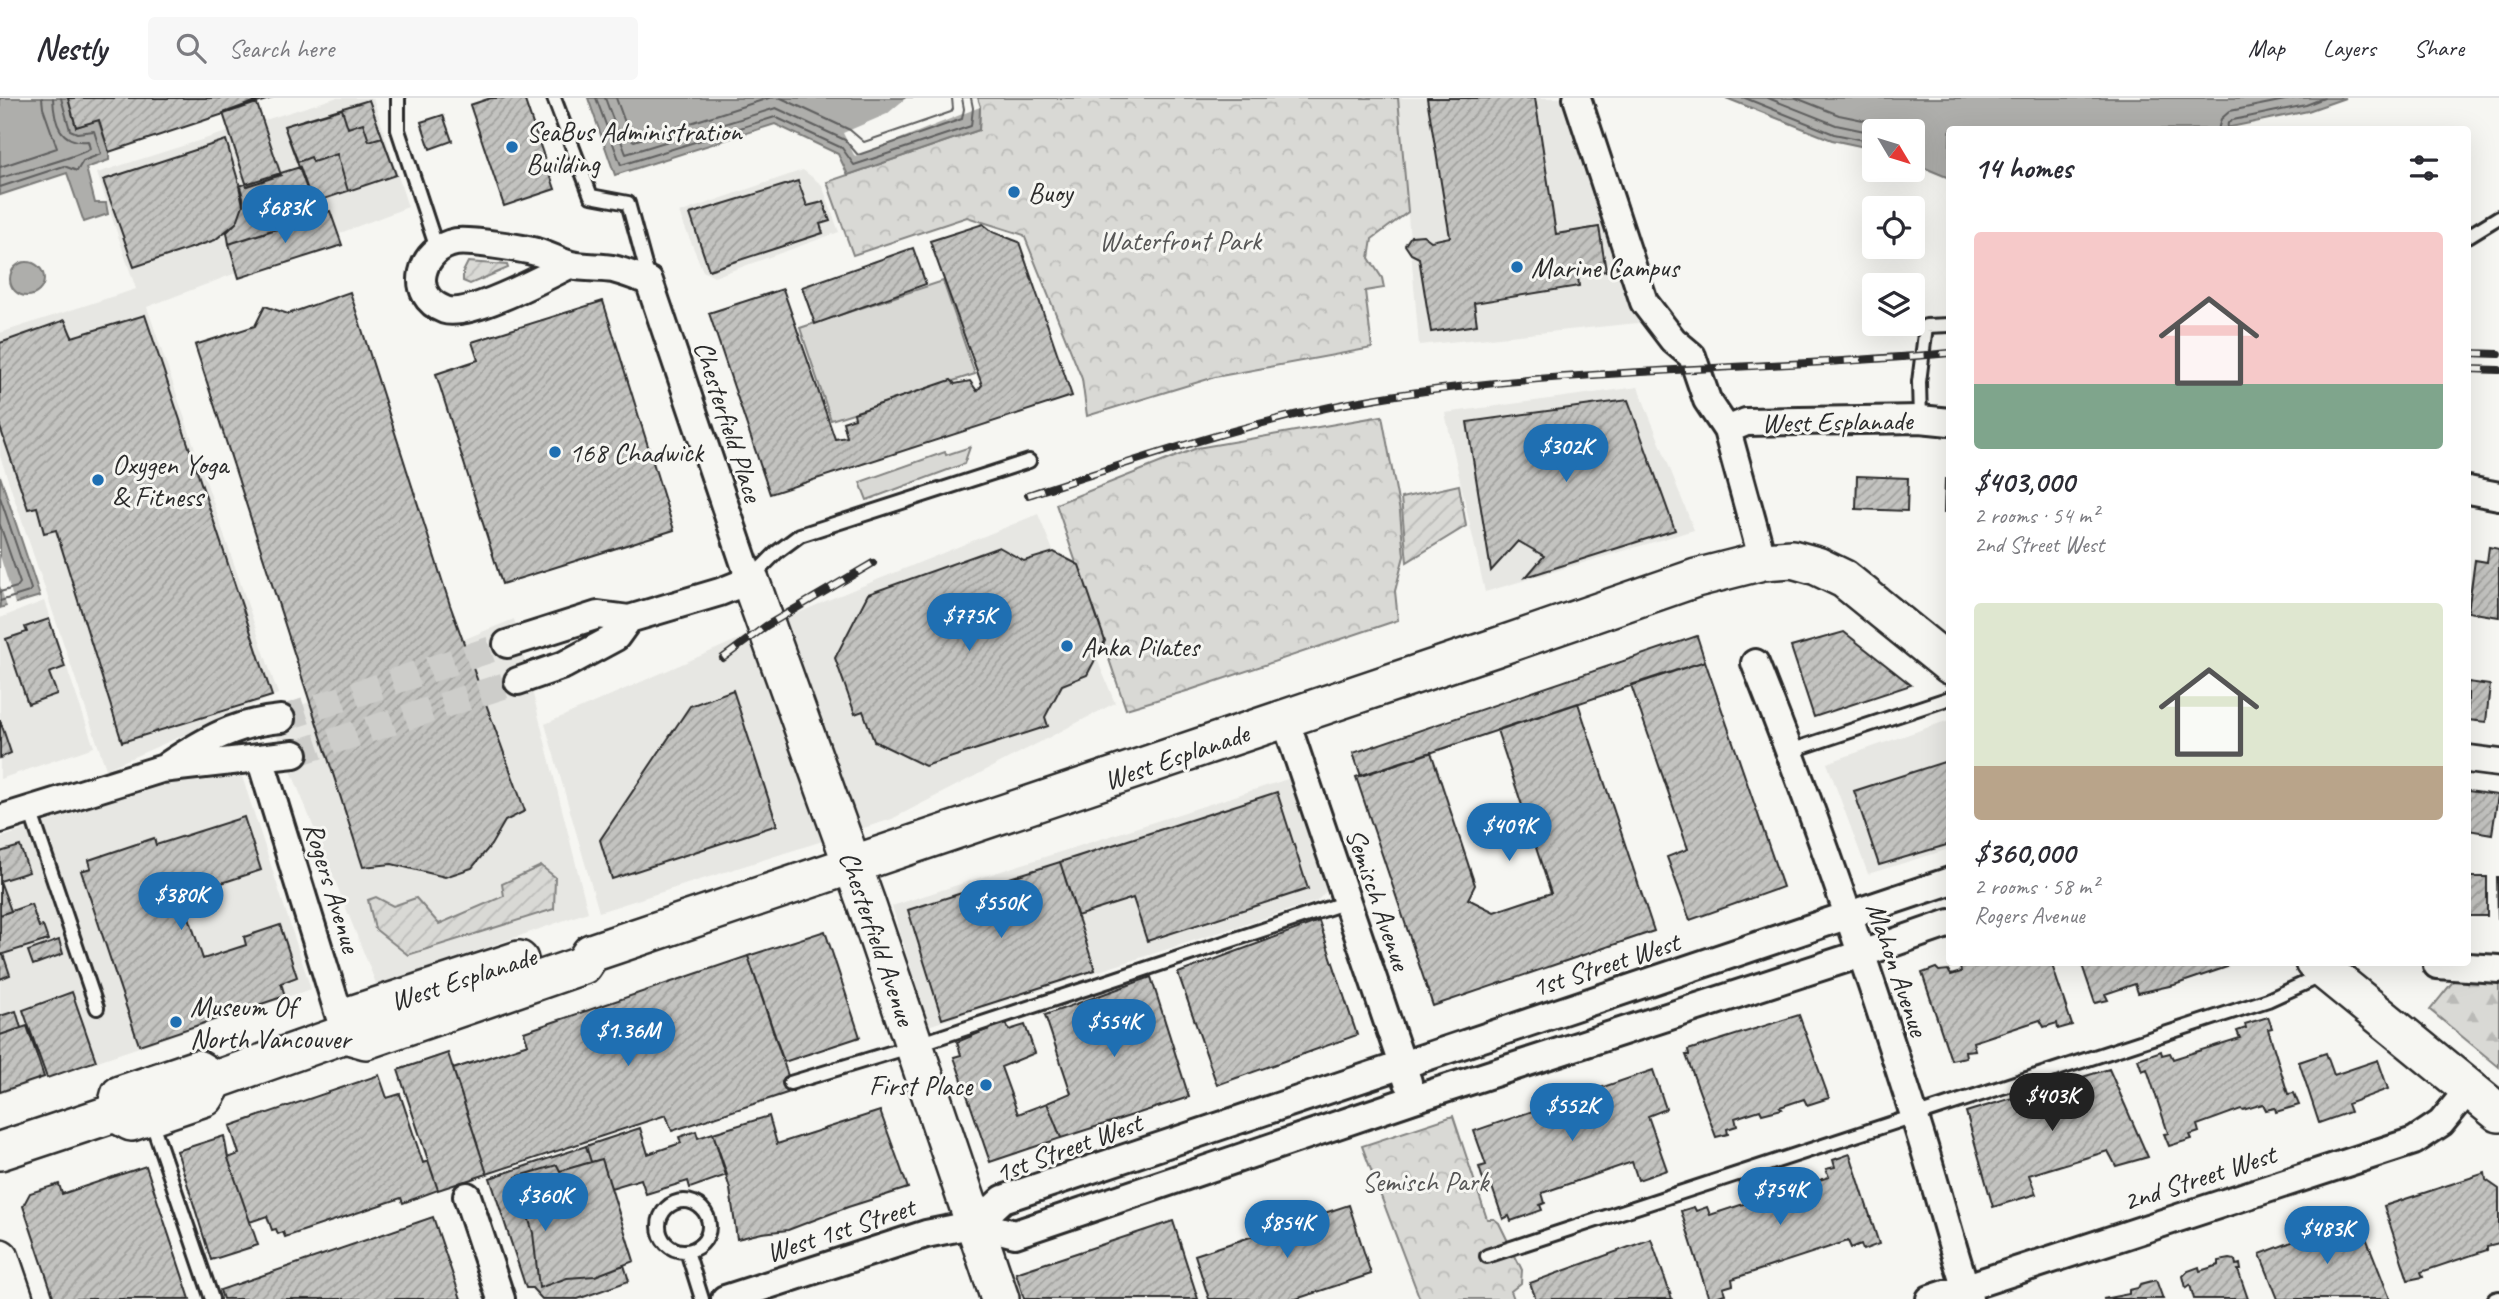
<!DOCTYPE html>
<html lang="en">
<head>
<meta charset="utf-8">
<style>
  body { margin:0; font-family:Caveat,sans-serif; background:#f7f7f7; color:#2b2b33; height:100vh; display:flex; flex-direction:column; font-size:26px; white-space:nowrap }
  * { box-sizing:border-box; margin:0 }
  p { font-size:23px; color:#7c7c81 }
  .icon { flex:none; width:38px; height:38px; fill:none; stroke:currentColor; stroke-width:2; stroke-linecap:round; stroke-linejoin:round }
  .map { position:relative; flex:1; overflow:hidden }
  .drawer { position:absolute; left:1946px; top:28px; width:525px; height:840px; display:flex; flex-direction:column; background:#fff; border-radius:7px; box-shadow:0 7px 28px #0002 }
  .drawer>* { flex:none }
  .needle { width:46px; rotate:128deg }
  .tools { position:absolute; left:1862px; top:21px; display:grid; gap:14px }
  .tools a { display:grid; place-items:center; width:63px; height:63px; border-radius:7px; background:#fff; box-shadow:0 7px 28px #0002; font-size:35px }
  .price { position:absolute; translate:-50% -60px; padding:0 16px; border-radius:24px; background:#1f6fb2; color:#fff; font-size:23px; line-height:46px; filter:drop-shadow(0 2px 4px #0008) }
  .price::after { content:''; position:absolute; left:50%; top:42px; width:21px; height:16px; margin-left:-10px; background:inherit; clip-path:polygon(0 0,100% 0,50% 100%) }
  .price.on { background:#222; color:#fff }
  ul { padding:0; list-style:none }
  li { display:grid; align-content:center; gap:14px; height:371px; padding:0 28px }
  li span { display:grid; place-items:center; height:217px; border-radius:7px; color:#555 }
  li>.icon { margin-inline-start:auto }
  span .icon { width:126px; height:126px; fill:#fffc; stroke-width:1 }
  li b { font-size:30px }
  h2 { display:flex; justify-content:space-between; align-items:center; height:84px; padding:0 28px; font-size:30px }
  header { display:flex; align-items:center; gap:42px; box-sizing:border-box; height:98px; padding:0 35px; background:#fff; border-bottom:2px solid #e1e1e2 }
  header strong { font-size:33px }
  nav { display:flex; gap:38px; margin-inline-start:auto; font-size:24px }
  .search { width:490px; height:63px; background:#f7f7f7; display:flex; align-items:center; gap:18px; box-sizing:border-box; padding:0 24px; border-radius:7px; color:#7c7c81; font-size:26px }
  .map>svg:first-child { display:block }
  .built { fill:#e7e7e3 }
  .grass { fill:#d9d9d5; stroke:#828280; stroke-width:2 }
  .forest { fill:url(#forest-firs); stroke:#828280; stroke-width:2 }
  .park { fill:url(#park-crowns); stroke:#828280; stroke-width:2 }
  .garden { fill:url(#garden-furrows); stroke:#828280; stroke-width:2 }
  .water { fill:#aeaeab; stroke:#7a7a78; stroke-width:2 }
  .pier { fill:#f6f6f2 }
  .lines { fill:none; stroke-linecap:round; stroke-linejoin:round }
  .shore { stroke:#5f5f5e; stroke-width:2 }
  .building { fill:url(#building-hatch); stroke:#2b2b2b; stroke-width:2 }
  .street-tunnel { stroke:#cdcdca; stroke-width:26; stroke-dasharray:26 13; stroke-linecap:butt }
  .lane-casing { stroke:#2b2b2b; stroke-width:18 }
  .street-casing { stroke:#2b2b2b; stroke-width:32 }
  .secondary-casing { stroke:#2b2b2b; stroke-width:42 }
  .lane { stroke:#f6f6f2; stroke-width:12 }
  .street { stroke:#f6f6f2; stroke-width:26 }
  .secondary { stroke:#f6f6f2; stroke-width:37 }
  .rail-casing { stroke:#2b2b2b; stroke-width:8 }
  .rail { stroke:#f6f6f2; stroke-width:5; stroke-dasharray:16; stroke-linecap:butt }
  .poi-dot { fill:#1f6fb2; stroke:#f6f6f2; stroke-width:2.5 }
  .labels { text-anchor:middle; stroke-width:6; stroke-linejoin:round; paint-order:stroke }
  .poi-label { font-size:28px; fill:#2b2b2b; stroke:#f6f6f2; text-anchor:start }
  .park-label { font-size:28px; fill:#565656; stroke:#f6f6f2 }
  .street-label { font-size:28px; fill:#2b2b2b; stroke:#f6f6f2 }
</style>
</head>
<body>
<header>
<strong>Nestly</strong>
<div class="search"><svg class="icon" aria-label="search" viewBox="0 0 24 24"><circle cx="10" cy="10" r="6"/><path d="M15 15l6 6"/></svg>Search here</div>
<nav><a>Map</a><a>Layers</a><a>Share</a></nav>
</header>
<div class="map">
<svg width="2499" height="1201" viewBox="0 0 2499 1201">
  <defs>
    <pattern id="forest-firs" width="22" height="20" patternUnits="userSpaceOnUse" patternTransform="scale(1.75)"><rect width="22" height="20" fill="#d9d9d5"/><path d="M5 1l3.5 6h-7zM16 11l3.5 6h-7z" fill="#babab7"/></pattern>
    <pattern id="park-crowns" width="20" height="18" patternUnits="userSpaceOnUse" patternTransform="scale(1.75)"><rect width="20" height="18" fill="#d9d9d5"/><path d="M2 6a3 3 0 1 1 6 0M12 15a3 3 0 1 1 6 0" fill="none" stroke="#babab7"/></pattern>
    <pattern id="garden-furrows" width="10" height="10" patternUnits="userSpaceOnUse" patternTransform="scale(1.75)"><rect width="10" height="10" fill="#d9d9d5"/><path d="M-1 1l2-2M0 10L10 0M9 11l2-2" fill="none" stroke="#babab7"/></pattern>
    <pattern id="building-hatch" width="6" height="6" patternUnits="userSpaceOnUse" patternTransform="scale(1.75)"><rect width="6" height="6" fill="#c3c3c0"/><path d="M-1 1l2-2M0 6l6-6M5 7l2-2" fill="none" stroke="#9f9f9c"/></pattern>
  </defs>
  <rect width="100%" height="100%" fill="#f6f6f2"/>
  <filter id="ink" filterUnits="userSpaceOnUse"><feTurbulence type="fractalNoise" baseFrequency=".0143" numOctaves="2"/><feDisplacementMap in="SourceGraphic" scale="14" xChannelSelector="R" yChannelSelector="G"/><feConvolveMatrix kernelMatrix="1 2 1 2 8 2 1 2 1" color-interpolation-filters="sRGB"/></filter>
  <g filter="url(#ink)">
    <path class="built" d="M335 0H373L408 109 147 209 278 596 106 671 0 358V235L136 191 97 75Z
      M1398 0H1567L1638 225 1419 247Z
      M803 72 822 87 839 134 714 179 703 173 679 115Z
      M1638 289 1694 432 1485 494 1445 315Z
      M1038 416 1115 605 892 721 599 814 545 626 828 502Z
      M44 503 94 649 0 681V520Z
      M514 521 588 814 377 888 270 620Z
      M1949 622V751L1868 776 1827 665Z
      M241 675 311 891 0 996V740L158 687Z
      M1294 679 1331 788 1317 803 928 928 892 808Z"/>
    <path class="grass" d="M943 183 975 276 831 322 800 230Z
      M970 349 964 366 867 402 860 384 945 354 946 357Z"/>
    <path class="forest" d="M2459 876 2499 879V969L2430 912Z"/>
    <path class="park" d="M977 0H1398L1408 114 1372 141 1369 160 1382 180 1384 190 1365 193 1372 250 1215 279 1087 318 1082 281 1024 137 967 119 853 157 827 84 979 32 980 9Z
      M1382 318 1400 414 1404 458 1395 493 1398 522 1190 592 1126 611 1056 406 1197 350Z
      M1453 1018 1487 1121H1494L1499 1125 1522 1172 1521 1185 1511 1193 1514 1201H1420L1362 1048Z"/>
    <path class="garden" d="M468 164 507 167 508 170 470 186 463 183V174Z
      M1459 387 1466 428 1407 464 1401 400Z
      M541 768 555 779 554 811 408 857 375 831 368 802 376 799 393 808 416 800 439 826 504 798 502 786Z"/>
    <path class="water" d="M0 0H68L76 29 98 22 109 54V62L86 70 95 105H106L108 116 84 124 67 75 0 97Z
      M588 0H977L980 9 979 32 848 77 838 56 775 26 615 77Z
      M1726 0H2345L2308 13 2221 31 1950 32 1949 80 1913 65V33H1874V51L1832 42Z
      M10 181a17 17 0 1 1 34 0a17 17 0 1 1-34 0Z
      M0 378 40 498 0 510Z"/>
    <path class="pier" d="M906 0H977L980 9 855 59 843 35 887 16Z
      M0 458 16 509 8 512 0 488Z"/>
    <g class="lines">
      <path class="shore" d="M596 0 621 67 775 19 842 50 854 67 971 28 973 10 971 0
        M605 0 626 56 776 10 845 42 858 57 962 21 964 11 962 0
        M616 0 631 41 634 43 769 0
        M781 0 850 32 864 44 951 14 953 11 952 0
        M1745 0 1834 36 1874 44
        M1768 0 1836 27 1874 35
        M1796 0 1839 17 1882 26 1893 33
        M2218 32 2221 21 2230 13 2295 0
        M2227 32 2228 25 2233 22 2306 7 2324 0
        M0 69 57 50 43 10 42 0
        M0 80C29 71 66 63 90 51L88 43C60 46 54 25 53 0
        M0 89 64 68 77 73 83 63 101 56 94 33 77 35 70 32 61 0
        M0 399 31 491 29 494 0 503
        M0 427 20 485 17 489 0 494"/>
    </g>
    <path class="building" d="M68 0H272L109 54 99 22 76 29Z
      M491 0H524L555 91 504 108 470 7Z
      M1427 0H1535L1556 136 1599 129 1606 173 1578 178 1579 188 1474 205 1477 227 1431 234 1419 160 1411 156 1405 147 1411 138 1423 137 1431 143 1450 139Z
      M369 2 396 77 312 105 284 28Z
      M256 3 281 77 247 88 223 15Z
      M342 11 348 30 363 25 369 43 382 39 396 77 348 93 337 56 313 64 311 59 298 64 284 28Z
      M443 17 452 43 430 51 421 24Z
      M226 42 243 99V107L237 124 215 142 134 169 103 82Z
      M300 69 317 118 229 146 227 134 237 124 243 107 239 88Z
      M798 83 807 108 823 104 830 123 820 126 823 135 709 172 690 116Z
      M330 113 342 147 239 180 229 146Z
      M983 126 993 134 1019 144 1072 298 770 396 709 215 783 191 835 341 847 339 843 324 855 320 854 315 951 282 955 286 970 283 977 293 982 287 930 143Z
      M913 150 926 186 815 226 802 189Z
      M350 194 450 507 525 713 505 723 491 747 472 770 445 779 392 766 363 769 195 247 255 228 265 208 288 216Z
      M603 203 674 432 502 486 436 276 478 262 472 244Z
      M145 217 272 598 122 644 56 432 44 435 37 409 28 411 0 329V245L65 222 72 239Z
      M1628 302 1675 432 1526 479 1544 458 1518 443 1491 473 1467 324Z
      M1857 378 1908 380 1907 413 1856 411Z
      M1945 381H1950V414H1944Z
      M999 449 1024 463 1054 454 1079 467 1105 543 1087 577 1062 587 1045 619 1048 628 925 668 874 643 863 613 855 616 835 560 868 496Z
      M2489 449 2499 451V519L2468 514 2475 462 2487 464Z
      M49 521 65 569 49 575 57 596 28 606 6 541 27 534 25 529Z
      M1844 534 1911 587 1814 619 1791 549Z
      M1697 538 1705 563 1361 678 1353 655Z
      M1705 563 1783 789 1690 822 1667 759 1688 751 1631 587Z
      M2468 584 2490 587 2486 624 2468 622Z
      M733 592 777 727 612 781 600 742 690 608Z
      M1578 605 1654 833 1433 908 1356 679 1431 654 1475 787 1468 801 1494 814 1551 795 1497 632Z
      M0 622 11 655 0 660Z
      M1950 662V746L1879 767 1854 693Z
      M2468 693 2498 697 2492 736 2468 732Z
      M1277 694 1308 791 1147 843 1133 800 1077 818 1060 764Z
      M244 719 261 772 182 798 203 861 246 847 244 839 280 827 297 879 281 885 285 898 139 947 81 773 91 770 89 762 154 740 156 747Z
      M20 748 29 774 0 783V754Z
      M1060 764 1095 872 942 921 908 812Z
      M2468 779H2487V818H2468Z
      M2497 779H2499V821H2498Z
      M0 783 11 813 0 817Z
      M31 806 39 829 43 828 48 842 0 857V817Z
      M1319 823 1357 937 1217 987 1178 875Z
      M825 833 860 939 784 964 748 858Z
      M59 842 63 856 33 867 28 853Z
      M3 856 10 877 0 881V857Z
      M748 858 793 993 672 1033 666 1017 487 1076 453 971 528 946 524 934Z
      M1974 864H2051L2072 927 2058 931 2057 925 2044 929 2040 922 1973 944 1975 952 1965 953 1966 959 1951 962 1922 875 1936 870 1939 873 1948 872 1951 877 1961 874 1960 869Z
      M2081 864H2226L2227 869 2174 887 2138 895 2135 886 2105 896 2108 902 2095 905Z
      M1151 879 1189 999 1061 1040 1047 1005 1071 995 1045 917Z
      M72 894 96 963 47 980 23 912Z
      M16 913 21 930 0 937V918Z
      M1799 917 1829 1000 1807 1007 1804 1001 1780 1009 1782 1011 1762 1016 1760 1012 1735 1020 1737 1028 1727 1031 1728 1036 1716 1039 1686 957H1689L1688 952Z
      M2268 919 2272 930 2268 931 2288 996 2294 995 2299 1007 2276 1014 2275 1010 2266 1012 2263 1006 2243 1012 2241 1011 2197 1027 2199 1034 2190 1037 2192 1041 2169 1048 2164 1036 2168 1035 2147 971 2142 973 2138 961 2161 953 2162 957 2170 955 2173 961 2240 940 2237 933 2246 930 2245 926Z
      M1006 924 1009 932 1025 927 1035 955 1001 969 1018 1016 1047 1005 1061 1040 990 1064 954 959 961 957 957 944Z
      M27 928 44 979 0 994V937Z
      M448 955 487 1076 438 1092 398 972Z
      M2326 955 2334 977 2378 962 2388 991 2347 1006 2350 1014 2319 1025 2299 964Z
      M2109 971 2148 1059 2116 1068 2108 1053 2029 1077 2036 1096 1993 1109 1966 1014Z
      M1653 972 1666 1011 1648 1018 1667 1072 1638 1082 1632 1064 1542 1095 1545 1105 1540 1107 1542 1112 1511 1123 1509 1118 1503 1121 1492 1089 1486 1091 1479 1069 1486 1067 1474 1033Z
      M379 977 387 1000 400 996 423 1065 428 1063 438 1092 403 1105 401 1100 285 1139 283 1134 278 1136 276 1131 272 1132 267 1118 250 1124 228 1060 239 1056 230 1028Z
      M880 1013 908 1090 848 1109 788 1132 762 1135 737 1141 730 1091 713 1035 769 1018 777 1046Z
      M640 1030 648 1056 681 1045 679 1039 696 1033 698 1040 713 1035 727 1077 690 1090 688 1083 646 1096 641 1081 611 1090 602 1061 591 1064 586 1048Z
      M224 1038 228 1060 258 1147 211 1162 177 1053Z
      M586 1048 591 1064 560 1073 557 1067 516 1079 533 1135 539 1190 567 1180 595 1178 624 1167 629 1183 578 1201H542L532 1190H526L490 1080Z
      M1850 1056 1879 1146 1863 1152 1861 1146 1851 1150 1848 1143 1732 1181 1733 1187 1723 1190 1725 1196 1709 1201 1681 1113 1694 1109 1696 1113 1707 1109 1710 1117 1756 1102 1753 1095 1779 1086 1781 1095 1829 1079 1826 1071 1835 1069 1833 1062Z
      M602 1061 634 1163 595 1178 567 1180 539 1190 533 1135 516 1079 557 1067 560 1073Z
      M146 1068 190 1201H54L23 1108 30 1095 59 1086 62 1096Z
      M2485 1075 2486 1082 2499 1091V1145L2487 1148V1152L2421 1174 2423 1179 2408 1182 2384 1108Z
      M1349 1107 1371 1176 1296 1201H1209L1195 1157Z
      M433 1119 461 1201H223L220 1192Z
      M2358 1119 2390 1201H2278L2260 1156Z
      M1173 1123 1198 1201H1024L1016 1175Z
      M1651 1141 1672 1201H1536L1530 1185Z
      M2230 1161 2235 1162 2236 1167 2240 1166 2241 1172H2238L2248 1201H2194L2190 1187 2186 1190 2183 1178 2188 1173 2199 1169 2200 1173 2219 1167V1163Z
      M2156 1182 2163 1201H2103L2129 1196V1192L2138 1190 2140 1186Z"/>
    <g class="lines">
      <path class="street-tunnel" d="M281 621 507 546
        M294 656 518 583"/>
      <defs>
        <path id="lane" d="M398 0V32L437 151
          M554 0 591 98 628 105 649 182
          M2468 138 2499 119
          M1920 321 1919 284 1926 228 1950 227
          M752 479 777 454 800 437 1029 363
          M1790 653 1950 600
          M30 712 97 910
          M790 985 916 947 1347 804
          M151 1022 212 1201
          M659 1128a25 25 0 1 1 50 0a25 25 0 1 1-50 0Z
          M687 1153 702 1201
          M1487 1158 2268 902 2323 877
          M2495 1201 2499 1200"/>
        <path id="street" d="M1577 0 1644 204 1673 242 1692 258 1707 302 1727 332 1763 463
          M1727 332 1746 324 1920 321 1950 324
          M2468 392 2499 398
          M507 546 598 517 629 521 720 494 750 482 649 183C637 179 625 174 613 171 599 169 585 170 571 167 559 164 548 157 536 154 522 150 469 142 456 144 420 150 407 198 445 212 468 220 545 179 569 167
          M1755 565C1814 713 1866 865 1914 1017 1934 1078 1949 1140 1969 1201
          M518 583 564 567 616 539 629 521
          M1285 621 1408 984
          M260 660 345 936
          M2468 661 2499 665
          M168 667C206 642 235 625 281 621
          M0 721 161 671 294 656
          M2437 867 2499 871
          M467 1098 501 1201
          M976 1126 1003 1101 1950 783
          M725 1201 926 1136 976 1126 1015 1136 1414 1001 1861 856 1950 825
          M1930 1201 2414 1043 2441 1025 2469 991"/>
        <path id="secondary" d="M750 482 866 805 1000 1201
          M2314 864 2499 1015
          M345 936 354 916 519 862
          M115 1015 131 1024 205 999 215 982 345 936 366 942 583 867 591 855 1494 550 1696 480 1763 463 1792 461 1817 468 1844 481 1950 567
          M115 1015 120 997 197 971 215 982
          M0 1053 115 1015
          M0 1160 14 1201"/>
      </defs>
      <use href="#lane" class="lane-casing"/>
      <use href="#street" class="street-casing"/>
      <use href="#secondary" class="secondary-casing"/>
      <use href="#lane" class="lane"/>
      <use href="#street" class="street"/>
      <use href="#secondary" class="secondary"/>
      <defs>
        <path id="rail" d="M2468 255 2499 256
          M2468 271 2499 272
          M1028 397C1147 359 1266 317 1390 298 1575 270 1764 272 1950 255
          M723 560 766 528 873 465"/>
      </defs>
      <use href="#rail" class="rail-casing"/>
      <use href="#rail" class="rail"/>
    </g>
  </g>
  <g class="poi-dot">
    <circle cx="512" cy="49" r="7"/>
    <circle cx="1014" cy="94" r="7"/>
    <circle cx="1517" cy="169" r="7"/>
    <circle cx="555" cy="354" r="7"/>
    <circle cx="98" cy="382" r="7"/>
    <circle cx="1067" cy="548" r="7"/>
    <circle cx="176" cy="924" r="7"/>
    <circle cx="986" cy="987" r="7"/>
  </g>
  <g class="labels">
    <g class="poi-label">
      <text x="526" y="43">SeaBus Administration<tspan x="526" dy="32">Building</tspan></text>
      <text x="1028" y="104">Buoy</text>
      <text x="1531" y="179">Marine Campus</text>
      <text x="569" y="364">168 Chadwick</text>
      <text x="112" y="376">Oxygen Yoga<tspan x="112" dy="32">&amp; Fitness</tspan></text>
      <text x="1081" y="558">Anka Pilates</text>
      <text x="190" y="918">Museum Of<tspan x="190" dy="32">North Vancouver</tspan></text>
      <text x="972" y="997" text-anchor="end">First Place</text>
    </g>
    <g class="park-label">
      <text x="1180" y="152">Waterfront Park</text>
      <text x="1425" y="1093">Semisch Park</text>
    </g>
    <g class="street-label">
      <text transform="translate(729 323) rotate(72)" y="10">Chesterfield Place</text>
      <text transform="translate(1837 323) rotate(-1)" y="10">West Esplanade</text>
      <text transform="translate(1176 658) rotate(-19)" y="10">West Esplanade</text>
      <text transform="translate(333 789) rotate(73)" y="10">Rogers Avenue</text>
      <text transform="translate(1379 801) rotate(71)" y="10">Semisch Avenue</text>
      <text transform="translate(878 840) rotate(71)" y="10">Chesterfield Avenue</text>
      <text transform="translate(1605 866) rotate(-18)" y="10">1st Street West</text>
      <text transform="translate(1898 871) rotate(71)" y="10">Mahon Avenue</text>
      <text transform="translate(463 880) rotate(-18)" y="10">West Esplanade</text>
      <text transform="translate(1068 1049) rotate(-20)" y="10">1st Street West</text>
      <text transform="translate(2199 1079) rotate(-18)" y="10">2nd Street West</text>
      <text transform="translate(840 1131) rotate(-18)" y="10">West 1st Street</text>
    </g>
  </g>
</svg>
<div class="tools">
<a><svg class="needle" viewBox="-14 -14 28 28"><path d="M0-13l5 13h-10z" fill="#e53935"/><path d="M0 13l5-13h-10z" fill="#7c7c81"/></svg></a>
<a><svg class="icon" aria-label="locate" viewBox="0 0 24 24"><circle cx="12" cy="12" r="6"/><path d="M12 2v4M12 18v4M2 12h4M18 12h4"/></svg></a>
<a><svg class="icon" aria-label="layers" viewBox="0 0 24 24"><path d="M12 4l9 5-9 5-9-5zM3 14l9 5 9-5"/></svg></a>
</div>
<b class="price" style="left:285px;top:147px">$683K</b>
<b class="price" style="left:1566px;top:386px">$302K</b>
<b class="price" style="left:969px;top:555px">$775K</b>
<b class="price" style="left:1509px;top:765px">$409K</b>
<b class="price" style="left:181px;top:834px">$380K</b>
<b class="price" style="left:1001px;top:842px">$550K</b>
<b class="price" style="left:1114px;top:961px">$554K</b>
<b class="price" style="left:628px;top:970px">$1.36M</b>
<b class="price on" style="left:2052px;top:1035px">$403K</b>
<b class="price" style="left:1572px;top:1045px">$552K</b>
<b class="price" style="left:1780px;top:1129px">$754K</b>
<b class="price" style="left:545px;top:1135px">$360K</b>
<b class="price" style="left:1287px;top:1162px">$854K</b>
<b class="price" style="left:2327px;top:1168px">$483K</b>
<section class="drawer">
<h2>14 homes<svg class="icon" aria-label="filters" viewBox="0 0 24 24"><path d="M4 7h16M4 17h16"/><circle cx="9" cy="7" r="2"/><circle cx="15" cy="17" r="2"/></svg></h2>
<ul>
<li><span style="background:linear-gradient(#f6c9c9 70%,#7fa58c 0)"><svg class="icon" aria-label="home" viewBox="0 0 24 24"><path d="M3 11l9-7 9 7M6 9v11h12V9"/></svg></span><div><b>$403,000</b><p>2 rooms · 54 m²</p><p>2nd Street West</p></div></li>
<li><span style="background:linear-gradient(#dfe7d0 75%,#b9a48a 0)"><svg class="icon" aria-label="home" viewBox="0 0 24 24"><path d="M3 11l9-7 9 7M6 9v11h12V9"/></svg></span><div><b>$360,000</b><p>2 rooms · 58 m²</p><p>Rogers Avenue</p></div></li>
</ul>
</section>
</div>
</body>
</html>
